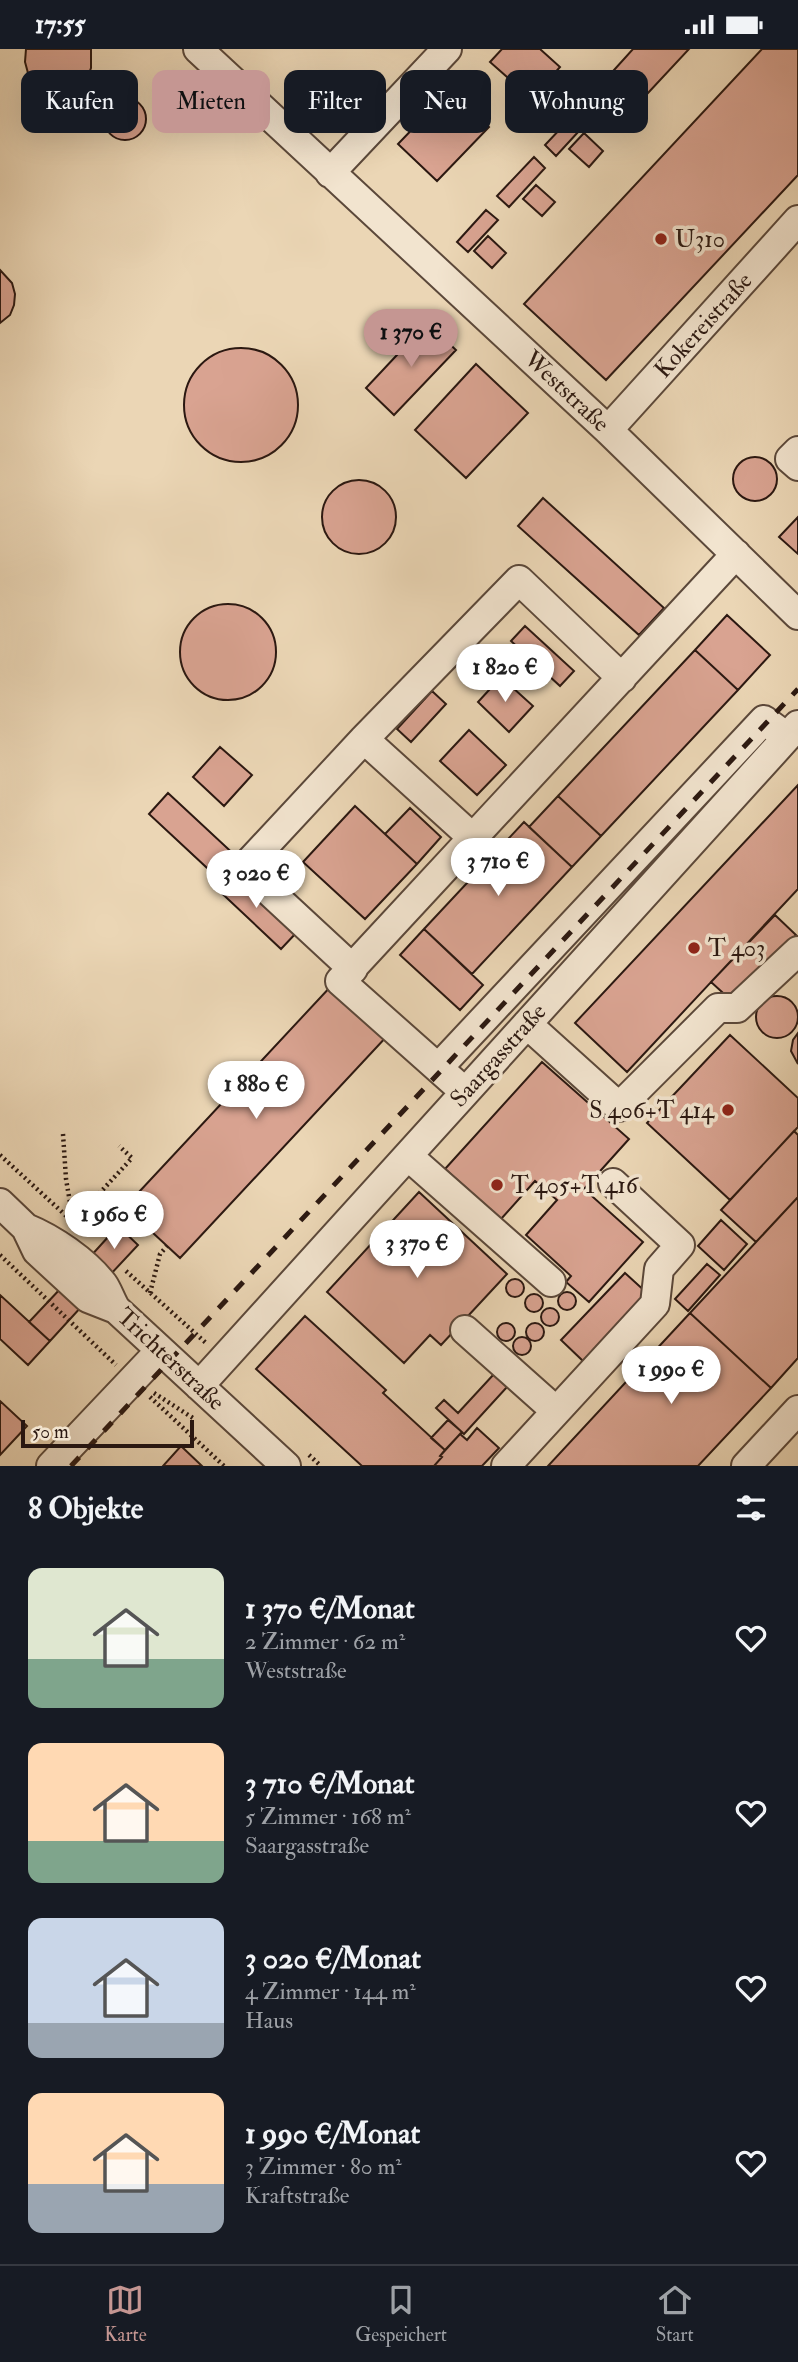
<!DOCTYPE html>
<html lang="de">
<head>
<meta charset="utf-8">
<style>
  body { margin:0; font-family:"IM FELL Double Pica",serif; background:#242831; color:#f1f3f6; height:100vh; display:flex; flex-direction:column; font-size:26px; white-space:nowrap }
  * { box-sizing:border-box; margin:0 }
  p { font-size:23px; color:#9ea1a6 }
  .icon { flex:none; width:38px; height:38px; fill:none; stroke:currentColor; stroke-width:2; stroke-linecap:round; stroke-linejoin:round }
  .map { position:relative; height:1417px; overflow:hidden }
  .panel { display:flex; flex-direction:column; background:#171b24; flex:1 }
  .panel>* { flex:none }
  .top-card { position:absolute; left:21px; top:21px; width:756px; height:63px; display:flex; gap:14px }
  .scale { position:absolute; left:21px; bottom:18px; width:173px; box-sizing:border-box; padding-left:7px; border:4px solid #2b1811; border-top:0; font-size:19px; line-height:24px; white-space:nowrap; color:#2b1811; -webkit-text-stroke:5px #f2e4cf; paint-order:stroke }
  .price { position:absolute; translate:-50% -60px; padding:0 16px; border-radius:24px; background:#fff; color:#222; font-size:23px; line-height:46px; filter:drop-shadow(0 2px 4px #0008) }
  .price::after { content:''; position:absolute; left:50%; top:42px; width:21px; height:16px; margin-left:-10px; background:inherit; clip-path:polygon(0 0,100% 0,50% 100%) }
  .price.selected { background:#c59692; color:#111 }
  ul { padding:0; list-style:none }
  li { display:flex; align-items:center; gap:21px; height:175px; padding:0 28px }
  li span { display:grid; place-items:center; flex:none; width:196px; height:140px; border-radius:14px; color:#555 }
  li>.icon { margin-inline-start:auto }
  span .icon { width:84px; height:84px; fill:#fffc; stroke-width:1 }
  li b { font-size:30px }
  h2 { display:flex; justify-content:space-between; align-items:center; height:84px; padding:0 28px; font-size:30px }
  .chip { padding:0 24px; border-radius:14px; background:#171b24; box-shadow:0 7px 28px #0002; font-size:24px; line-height:63px }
  .chip.selected { background:#c59692; color:#111 }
  .status { display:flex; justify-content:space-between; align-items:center; height:49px; padding:0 35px; background:#171b24; direction:ltr }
  .status svg { height:19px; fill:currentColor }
  .dock { display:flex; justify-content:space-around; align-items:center; height:98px; border-top:2px solid #363941; background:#171b24; font-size:19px; color:#9ea1a6 }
  .dock a { display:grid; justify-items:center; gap:4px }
  .dock .selected { color:#c59692 }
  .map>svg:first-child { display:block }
  .building { fill:#d9a391; stroke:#2b1811; stroke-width:2 }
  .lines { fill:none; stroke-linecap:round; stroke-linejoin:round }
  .minor-casing { stroke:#5b483a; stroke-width:32 }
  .path { stroke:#2b1811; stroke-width:4.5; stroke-dasharray:2 3.5; stroke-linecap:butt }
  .minor { stroke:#f2e4cf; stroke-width:28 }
  .rail { stroke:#2b1811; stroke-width:5; stroke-dasharray:12 12; stroke-linecap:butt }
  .poi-dot { fill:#8f2418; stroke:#f2e4cf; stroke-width:2.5 }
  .labels { text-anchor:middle; stroke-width:7; stroke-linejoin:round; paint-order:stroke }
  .poi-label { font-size:24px; fill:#2b1811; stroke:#f2e4cf; text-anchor:start }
  .street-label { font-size:24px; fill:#2b1811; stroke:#f2e4cf }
</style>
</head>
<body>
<div class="status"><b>17:55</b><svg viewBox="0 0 49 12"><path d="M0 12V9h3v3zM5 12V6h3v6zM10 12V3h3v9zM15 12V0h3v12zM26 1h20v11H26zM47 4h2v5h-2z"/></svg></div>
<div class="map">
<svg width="798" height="1417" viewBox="0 0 798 1417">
  <rect width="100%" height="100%" fill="#ebd6b5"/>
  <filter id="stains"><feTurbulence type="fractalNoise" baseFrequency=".00286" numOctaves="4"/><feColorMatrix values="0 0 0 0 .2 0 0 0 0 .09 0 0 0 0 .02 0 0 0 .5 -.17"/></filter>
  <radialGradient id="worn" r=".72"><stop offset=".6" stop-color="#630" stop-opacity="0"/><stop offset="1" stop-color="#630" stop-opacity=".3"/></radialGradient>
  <path class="building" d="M91 0V19L87 29 78 38 67 43H56L44 40 35 33 28 24 25 13 26 0Z
    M502 0H540L560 18 532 50 490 13Z
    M633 0H689L634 59 605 31Z
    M762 0H798V126L606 331 524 255Z
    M450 41 489 78 437 132 398 95Z
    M104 70a21 21 0 1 1 42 0a21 21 0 1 1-42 0Z
    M580 59 591 69 556 107 545 96Z
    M584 84 603 102 589 118 569 100Z
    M534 108 545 119 509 158 497 147Z
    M536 136 555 153 542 167 523 150Z
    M486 161 498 171 468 203 457 193Z
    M488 187 506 204 492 219 474 202Z
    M0 221 12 234 15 245 14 256 10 266 0 274Z
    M427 274 456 301 394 366 366 339Z
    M184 356a57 57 0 1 1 114 0a57 57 0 1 1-114 0Z
    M476 315 528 364 466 429 415 381Z
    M733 430a22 22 0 1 1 44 0a22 22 0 1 1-44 0Z
    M322 468a37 37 0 1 1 74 0a37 37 0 1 1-74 0Z
    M543 449 664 559 639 586 518 477Z
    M798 468V505L779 488Z
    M180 603a48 48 0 1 1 96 0a48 48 0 1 1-96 0Z
    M727 566 770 606 738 641 695 601Z
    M525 577 574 622 560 637 511 592Z
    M695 601 738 641 601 787 558 747Z
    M501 628 533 657 509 683 478 653Z
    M432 642 446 655 411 693 397 680Z
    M469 681 506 716 477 746 440 712Z
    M220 698 252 726 224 757 193 728Z
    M798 736V840L627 1023 575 974Z
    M168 744 239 810 220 831 149 765Z
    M558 747 601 787 572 818 529 778Z
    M355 757 417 815 365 870 303 813Z
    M410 759 441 788 417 815 385 785Z
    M524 773 572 818 472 925 424 880Z
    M229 821 297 883 281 900 214 837Z
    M775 866 796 886 733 953 711 933Z
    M424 880 483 936 460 961 400 906Z
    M333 935 388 986 180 1209 125 1158Z
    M756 968a21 21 0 1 1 42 0a21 21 0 1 1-42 0Z
    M798 984V1015L791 1002 793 991Z
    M730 986 798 1049V1078L730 1151 647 1074Z
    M542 1013 629 1090 584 1140 643 1193 589 1253 566 1233 571 1227 526 1186 557 1151 535 1132 501 1170 445 1120Z
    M794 1082 798 1086V1148L756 1193 721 1161Z
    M419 1143 507 1225 441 1296 430 1286 404 1314 327 1243Z
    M798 1148V1309L771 1339 690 1264Z
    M721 1171 747 1195 724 1221 698 1197Z
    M118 1177 138 1196 109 1227 89 1209Z
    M707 1215 720 1226 688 1262 675 1250Z
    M625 1224 647 1244 583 1312 561 1291Z
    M506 1239a9 9 0 1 1 18 0a9 9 0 1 1-18 0Z
    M62 1238 82 1257 50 1292 29 1273Z
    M558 1252a9 9 0 1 1 18 0a9 9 0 1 1-18 0Z
    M525 1254a9 9 0 1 1 18 0a9 9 0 1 1-18 0Z
    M0 1246 50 1292 28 1316 0 1290Z
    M541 1268a9 9 0 1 1 18 0a9 9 0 1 1-18 0Z
    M690 1264 771 1339 698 1417H548Z
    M305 1267 386 1341 383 1344 445 1401 440 1407 442 1408 434 1417H362L256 1320Z
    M526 1283a9 9 0 1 1 18 0a9 9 0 1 1-18 0Z
    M497 1283a9 9 0 1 1 18 0a9 9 0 1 1-18 0Z
    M513 1297a9 9 0 1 1 18 0a9 9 0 1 1-18 0Z
    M494 1325 507 1338 464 1385 436 1359 444 1351 458 1364Z
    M0 1352 27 1377 0 1406Z
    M448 1371 462 1383 445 1401 431 1389Z
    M477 1379 499 1399 482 1417H434L442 1408 440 1407 460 1385 467 1391Z
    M181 1397 202 1417H163Z"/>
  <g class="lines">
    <defs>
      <path id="minor" d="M198 0 608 381 798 566
        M330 124 447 0
        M608 381 798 171
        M798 402 790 410 798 417
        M364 690 474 790
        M353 920 244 819 364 690 519 531 622 629
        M527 975 619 1058 718 959H737L798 902
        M438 1019 764 671 787 688
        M465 1043 340 932 736 505
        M408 1107 551 1233
        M0 1154 26 1179 37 1202 88 1249 116 1260
        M26 1179C53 1190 85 1212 103 1235 108 1242 111 1252 116 1260L286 1417
        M465 1281 556 1362
        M199 1337 798 676
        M51 1417 160 1302
        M506 1417 655 1255 659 1220 680 1196 613 1134
        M746 1417 798 1361"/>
    </defs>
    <use href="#minor" class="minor-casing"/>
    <path class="path" d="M63 1085 66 1130 73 1171
      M0 1106 74 1174
      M73 1173 132 1109 119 1097
      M0 1206 116 1316
      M126 1222 206 1294
      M150 1244 160 1205 167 1197
      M154 1344 193 1369
      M150 1348 224 1417
      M309 1406 321 1417"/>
    <use href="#minor" class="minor"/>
    <path class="rail" d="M71 1417 798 640"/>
  </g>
  <g class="poi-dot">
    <circle cx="661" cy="190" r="7"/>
    <circle cx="694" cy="899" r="7"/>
    <circle cx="728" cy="1061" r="7"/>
    <circle cx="497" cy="1136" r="7"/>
  </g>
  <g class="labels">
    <g class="poi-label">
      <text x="675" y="198">U310</text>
      <text x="708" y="907">T 403</text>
      <text x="714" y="1069" text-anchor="end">S 406+T 414</text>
      <text x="511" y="1144">T 405+T 416</text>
    </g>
    <g class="street-label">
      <text transform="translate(703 276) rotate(-48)" y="8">Kokereistraße</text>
      <text transform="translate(567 342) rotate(43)" y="8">Weststraße</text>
      <text transform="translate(498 1006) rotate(-48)" y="8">Saargasstraße</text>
      <text transform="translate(171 1310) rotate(43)" y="8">Trichterstraße</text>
    </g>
  </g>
  <rect width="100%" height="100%" filter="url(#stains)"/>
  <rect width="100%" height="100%" fill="url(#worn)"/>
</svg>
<div class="scale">50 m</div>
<b class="price selected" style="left:411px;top:320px">1 370 €</b>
<b class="price" style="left:505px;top:655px">1 820 €</b>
<b class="price" style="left:498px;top:849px">3 710 €</b>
<b class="price" style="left:256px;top:861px">3 020 €</b>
<b class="price" style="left:256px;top:1072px">1 880 €</b>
<b class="price" style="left:114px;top:1202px">1 960 €</b>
<b class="price" style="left:417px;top:1231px">3 370 €</b>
<b class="price" style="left:671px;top:1357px">1 990 €</b>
<div class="top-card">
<a class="chip">Kaufen</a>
<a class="chip selected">Mieten</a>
<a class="chip">Filter</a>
<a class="chip">Neu</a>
<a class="chip">Wohnung</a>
</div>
</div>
<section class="panel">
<h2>8 Objekte<svg class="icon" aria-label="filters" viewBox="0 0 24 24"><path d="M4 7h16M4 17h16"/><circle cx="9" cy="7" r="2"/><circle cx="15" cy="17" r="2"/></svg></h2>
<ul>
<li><span style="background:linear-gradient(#dfe7d0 65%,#7fa58c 0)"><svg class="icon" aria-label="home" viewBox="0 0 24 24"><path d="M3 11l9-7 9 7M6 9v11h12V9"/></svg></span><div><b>1 370 €/Monat</b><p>2 Zimmer · 62 m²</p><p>Weststraße</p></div><svg class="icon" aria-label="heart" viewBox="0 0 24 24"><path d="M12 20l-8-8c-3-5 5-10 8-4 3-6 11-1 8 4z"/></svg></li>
<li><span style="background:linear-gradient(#ffd9b3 70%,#7fa58c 0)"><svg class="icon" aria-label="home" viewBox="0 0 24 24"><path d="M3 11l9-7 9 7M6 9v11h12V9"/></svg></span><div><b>3 710 €/Monat</b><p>5 Zimmer · 168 m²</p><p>Saargasstraße</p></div><svg class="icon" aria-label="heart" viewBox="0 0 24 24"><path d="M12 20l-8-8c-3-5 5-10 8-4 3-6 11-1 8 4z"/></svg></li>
<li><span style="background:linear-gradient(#c9d6e8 75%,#9aa5b1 0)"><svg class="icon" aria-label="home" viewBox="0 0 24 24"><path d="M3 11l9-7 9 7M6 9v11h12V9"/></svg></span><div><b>3 020 €/Monat</b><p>4 Zimmer · 144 m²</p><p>Haus</p></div><svg class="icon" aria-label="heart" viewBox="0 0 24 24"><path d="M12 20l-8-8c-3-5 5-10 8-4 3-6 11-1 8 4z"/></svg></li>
<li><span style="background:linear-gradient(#ffd9b3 65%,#9aa5b1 0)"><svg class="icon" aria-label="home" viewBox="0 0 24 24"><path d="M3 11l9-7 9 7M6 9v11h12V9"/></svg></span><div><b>1 990 €/Monat</b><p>3 Zimmer · 80 m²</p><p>Kraftstraße</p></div><svg class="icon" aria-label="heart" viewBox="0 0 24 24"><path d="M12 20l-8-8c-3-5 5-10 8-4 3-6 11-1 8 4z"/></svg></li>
</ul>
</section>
<nav class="dock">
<a class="selected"><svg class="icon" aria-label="map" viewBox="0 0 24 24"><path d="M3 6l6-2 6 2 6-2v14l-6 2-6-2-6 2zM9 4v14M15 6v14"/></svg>Karte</a>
<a><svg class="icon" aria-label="saved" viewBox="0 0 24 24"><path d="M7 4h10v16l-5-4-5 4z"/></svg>Gespeichert</a>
<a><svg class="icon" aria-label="home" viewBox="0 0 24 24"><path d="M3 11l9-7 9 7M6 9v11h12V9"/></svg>Start</a>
</nav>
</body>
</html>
